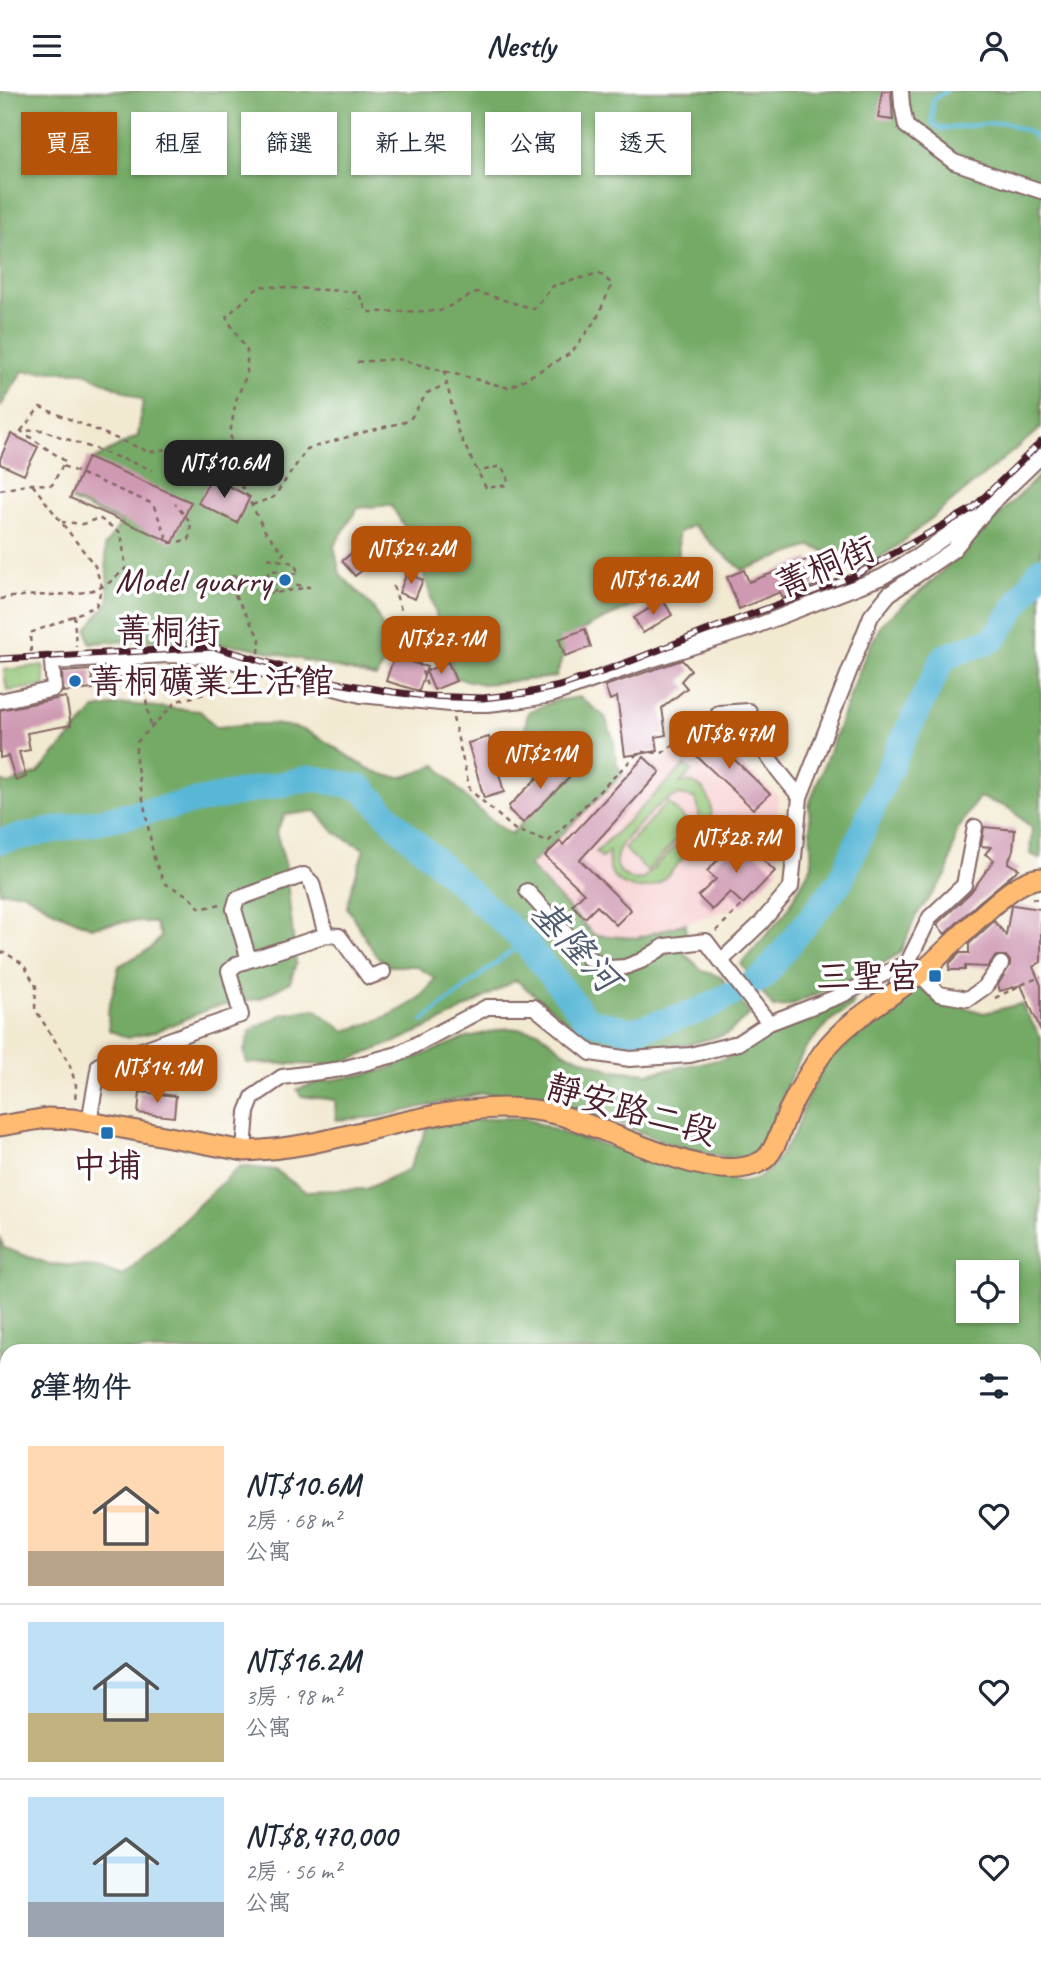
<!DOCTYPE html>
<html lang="zh-TW">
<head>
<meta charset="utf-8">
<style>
  body { margin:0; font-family:Caveat,"LXGW WenKai TC",sans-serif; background:#f6f6f7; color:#1f2937; height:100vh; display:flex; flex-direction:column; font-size:26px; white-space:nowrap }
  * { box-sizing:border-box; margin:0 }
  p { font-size:23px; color:#747a83 }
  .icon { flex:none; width:38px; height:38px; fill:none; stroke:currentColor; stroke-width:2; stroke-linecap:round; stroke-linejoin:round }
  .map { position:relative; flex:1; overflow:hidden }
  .sheet { position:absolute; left:0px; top:1253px; width:1041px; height:625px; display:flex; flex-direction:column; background:#fff; border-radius:21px 21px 0 0; box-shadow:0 2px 5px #0004 }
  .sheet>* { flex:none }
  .hud { position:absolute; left:21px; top:21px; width:999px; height:63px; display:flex; gap:14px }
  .fabs { position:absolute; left:956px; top:1169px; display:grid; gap:14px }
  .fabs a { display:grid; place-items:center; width:63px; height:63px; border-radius:0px; background:#fff; box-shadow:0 2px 5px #0004; font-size:35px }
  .price { position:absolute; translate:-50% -60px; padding:0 16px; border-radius:14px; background:#b45309; color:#fff; font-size:23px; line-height:46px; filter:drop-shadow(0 2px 4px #0008) }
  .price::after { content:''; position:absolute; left:50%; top:42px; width:21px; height:16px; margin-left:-10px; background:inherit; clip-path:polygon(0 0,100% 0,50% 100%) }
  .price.on { background:#222; color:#fff }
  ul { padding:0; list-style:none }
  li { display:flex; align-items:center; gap:21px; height:175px; padding:0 28px }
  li+li { border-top:2px solid #e0e1e3 }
  li span { display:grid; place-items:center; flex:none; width:196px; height:140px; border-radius:0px; color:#555 }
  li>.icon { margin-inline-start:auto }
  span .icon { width:84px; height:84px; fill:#fffc; stroke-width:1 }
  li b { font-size:30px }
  h2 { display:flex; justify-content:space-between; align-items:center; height:84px; padding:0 28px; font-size:30px }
  .tag { padding:0 24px; border-radius:0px; background:#fff; box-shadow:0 2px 5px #0004; font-size:24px; line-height:63px }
  .tag.on { background:#b45309; color:#fff }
  header { display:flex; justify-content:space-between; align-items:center; height:91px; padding:0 28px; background:#fff; font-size:32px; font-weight:700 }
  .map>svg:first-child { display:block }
  .built { fill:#f7cfd0 }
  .green { fill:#92c475; stroke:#6e7250; stroke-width:2; fill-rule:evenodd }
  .forest { fill:#75aa66; stroke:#606448; stroke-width:2; fill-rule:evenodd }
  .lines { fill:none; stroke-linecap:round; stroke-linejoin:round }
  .stream { stroke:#59b7d7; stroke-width:4.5 }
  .river { stroke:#59b7d7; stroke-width:26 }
  .building { fill:#cf99b2 }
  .minor-casing { stroke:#856665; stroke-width:18 }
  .major-casing { stroke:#856665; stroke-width:23 }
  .path { stroke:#856665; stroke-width:2.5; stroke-dasharray:5 5; stroke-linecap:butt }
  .minor { stroke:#fff; stroke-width:14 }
  .major { stroke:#ffbb71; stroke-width:19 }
  .rail-casing { stroke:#4a1f2b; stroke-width:7 }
  .rail { stroke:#fff; stroke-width:4.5; stroke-dasharray:13; stroke-linecap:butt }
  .poi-dot { fill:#1f6fb2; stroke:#fff; stroke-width:2.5 }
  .labels { text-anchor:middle; stroke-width:7; stroke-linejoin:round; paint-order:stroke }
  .street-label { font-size:35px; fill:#4a1f2b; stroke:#fff }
  .poi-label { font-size:35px; fill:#4a1f2b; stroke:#fff; text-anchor:end }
  .water-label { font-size:37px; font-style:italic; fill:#505c70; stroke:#fff }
</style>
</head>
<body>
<header><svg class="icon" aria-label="menu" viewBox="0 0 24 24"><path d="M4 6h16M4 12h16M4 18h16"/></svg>Nestly<svg class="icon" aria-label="person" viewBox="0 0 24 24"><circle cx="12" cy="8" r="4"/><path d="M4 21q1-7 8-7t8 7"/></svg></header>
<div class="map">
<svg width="1041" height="1877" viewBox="0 0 1041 1877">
  <rect width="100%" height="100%" fill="#fff"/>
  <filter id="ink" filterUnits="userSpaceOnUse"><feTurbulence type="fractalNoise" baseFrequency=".0143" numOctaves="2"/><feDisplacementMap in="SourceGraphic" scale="14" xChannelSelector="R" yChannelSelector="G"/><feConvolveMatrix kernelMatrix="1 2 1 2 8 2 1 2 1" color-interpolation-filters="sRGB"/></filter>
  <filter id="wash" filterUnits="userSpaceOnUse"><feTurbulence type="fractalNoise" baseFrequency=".00686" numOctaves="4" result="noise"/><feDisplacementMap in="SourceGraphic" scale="28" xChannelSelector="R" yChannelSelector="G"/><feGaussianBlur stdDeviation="1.57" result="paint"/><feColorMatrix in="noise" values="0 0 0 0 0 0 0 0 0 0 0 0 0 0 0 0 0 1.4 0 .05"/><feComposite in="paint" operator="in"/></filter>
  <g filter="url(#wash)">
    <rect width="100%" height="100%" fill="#f2e9d1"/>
    <path class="built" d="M704 638 778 705V779L745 814 637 847 594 844 528 775 644 663 663 669Z"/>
    <path class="green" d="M43 574 45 595 7 600 4 579Z
      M685 674 692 680 680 692C705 686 717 715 709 736 708 741 665 788 659 792 648 799 633 799 623 793 610 786 607 775 609 761L602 767 596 761ZM679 704 694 707C700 717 700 724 696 735L643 788C624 791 611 777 619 758 622 750 656 716 664 710 669 707 674 706 679 704Z
      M668 711 691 734 647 780 624 757Z"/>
    <path class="forest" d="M0 0H1041V337L900 453 866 476 811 455 743 479 716 457 693 434 678 442 679 466 693 506 662 502 595 532 568 548 556 586 483 593 455 587 415 453 391 414 358 417 334 455 340 483 373 516 393 558 376 586 244 555 153 549 90 552 87 538 109 510 105 455 121 432 72 410 89 371 138 345 143 309 83 281 23 280 0 316Z
      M1041 383V768L1030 763 1032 737 1009 717 979 706 957 739 947 783 916 825 900 862 868 881 788 915 773 916 741 873 786 821 812 774 809 714 865 565 882 532 928 494Z
      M580 606 605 626 614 650 616 670 622 684 529 775 594 844 637 847 686 832 685 863 703 880 721 886 750 923 727 943 690 953 634 960 597 955 516 889 444 929 400 949 337 974 247 972 244 960 251 939 283 923 315 918 344 940C374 932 420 917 435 887L416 875H387L375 863 347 816 351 799 364 758 334 741 316 720 285 724 276 741 285 772 296 873 290 891 261 907 211 917 155 941 127 947 109 939 108 921 119 875 150 858 161 846 155 832 131 830 91 836 56 821 22 801H0V690L9 693 38 682 95 618 125 613 200 620 216 636C244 634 275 629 303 639 334 650 367 687 400 686 411 685 426 678 436 674 459 699 482 726 511 743L571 684 537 687 526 666 525 636 528 621 554 610Z
      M917 894 938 909 984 922 1021 913 1041 947V1877H0V1146L4 1157 49 1173 97 1176 123 1185 240 1075 275 1079 305 1100 366 1098 409 1078 428 1035 493 1027H524L565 1043 703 1082 741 1091 759 1087 771 1077 795 1042 809 1003 827 969 852 942ZM968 1181H1006V1220H968ZM7 1260H1034V1871H7Z
      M853 909 854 911 852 915 831 929 806 956 788 991 770 1040 762 1057 743 1066H726L683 1057 585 1021 525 1007 483 1002 379 1026 336 1029 335 1009 301 1005 297 998 321 991 382 980 468 946 508 937 538 940 566 962 612 979 648 982 728 967 779 938Z"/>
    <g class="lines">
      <path class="stream" d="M946 0 933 9 932 31 941 38 1004 31 1031 42 1041 53
        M423 930 524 850"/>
      <path class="river" d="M0 750 312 687 362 697 404 741 524 850 587 929 632 940 699 920 762 887 841 789 896 663 944 566 994 548 1041 478"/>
    </g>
    <g id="blocks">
      <path class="building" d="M882 0H891L893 29 878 27Z
        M11 343 38 356 24 384 0 373V368Z
        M88 366 191 411 173 452 70 407Z
        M211 386 250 406 237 432 198 412Z
        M376 442 389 457 355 485 342 470Z
        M809 468 819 493 783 507 780 501 739 518 727 486 744 479 749 491Z
        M407 482 423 489 415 508 399 502Z
        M663 509 672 524 643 542 634 527Z
        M585 538 591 556 565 565 559 548Z
        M392 551 411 557 407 570 427 576 419 600 386 590 395 563 389 561Z
        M682 569 691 579 681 590 687 597 662 617 666 644 656 646 658 660 625 665 617 606 610 609 605 595Z
        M448 571 456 590 434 599 426 580Z
        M91 579 93 598 63 601 62 581Z
        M66 606 71 634 27 642 30 659 19 661 26 686 16 690 8 665 0 667V619Z
        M708 643 770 703 753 718 687 656 696 648 702 650Z
        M489 646 504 701 484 707 468 652Z
        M644 666 660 681 580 769 631 819 616 834 597 815 585 827 572 814 584 802 545 765 560 750 563 754Z
        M556 668 572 684 523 732 509 719V715Z
        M984 736 1015 739 1013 759 1008 772 1019 778 978 812 945 843 937 834 938 832 971 801 994 769 985 763 991 756 981 755Z
        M740 747 775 780 743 813 730 801 712 819 698 805 716 788 707 780Z
        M1013 814 1041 818V871L1033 876 1041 894V940L1021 894 1000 900 998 894 1010 874V870L1006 865H996L987 876 965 875V879H949L950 872 960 862H969V853L994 830 1006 844 1011 815Z
        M140 1001 176 1005 174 1026 138 1022Z"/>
    </g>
  </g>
  <g filter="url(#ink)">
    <use href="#blocks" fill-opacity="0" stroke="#856665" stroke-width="2"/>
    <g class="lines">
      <defs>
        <path id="minor" d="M901 0 902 14 906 35 954 71 1041 100
          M110 568 143 594
          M0 610 54 598 52 571 167 564 212 565 361 604 450 613H488L523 609 551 604 644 571 748 538 882 486 918 465 990 414
          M719 622 749 620C751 650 781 683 800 706
          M975 736 964 794 930 826 908 871 939 903 968 908 985 896 1001 873
          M527 800 588 867 610 877 625 876 641 870 665 855 706 850 721 870
          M249 869 234 818 237 808 304 784 312 792 326 844
          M769 932 721 870 761 832 791 796 800 706 871 525 889 503 953 459 990 414 1041 365
          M89 1031 99 974C147 958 193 939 241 924L229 880 237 873 326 844 339 845 369 886 383 881
          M244 1060 247 1021 253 1006 282 986 342 978 398 963 487 916H534L591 962 630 968 690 964 738 952 769 932 842 904 908 871"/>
        <path id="major" d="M0 1035 47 1027 74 1028 244 1060C265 1059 286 1057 307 1053 388 1038 473 1003 556 1023 607 1035 714 1099 762 1070 776 1062 782 1033 789 1019 799 999 810 979 824 960 850 926 890 908 922 881 951 855 977 826 1008 802 1017 795 1029 788 1041 787"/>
      </defs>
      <use href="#minor" class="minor-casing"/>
      <use href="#major" class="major-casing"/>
      <path class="path" d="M444 280 458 341 486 397 507 394 508 384 500 375 478 381
        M21 340 40 316 149 361 197 353 209 368 233 378 265 440 284 462 277 469
        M63 375 153 413 169 452 189 449 191 432 175 413
        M233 378 237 368 230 343 236 309 247 283V260L226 226 260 195 358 201 367 221 440 220 477 201 534 218 553 195 599 182 612 193 597 227 571 262 509 297 397 268 357 271
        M0 399 32 393 52 394 65 370 21 340 42 339 153 379
        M252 414 274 406 307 358 368 340 409 330 427 302 447 293
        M274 489 275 502
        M393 495 427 595
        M0 508C32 501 68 508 99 497 109 494 118 484 126 477L121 442 99 427 83 433 62 431
        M74 524 76 556
        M31 561 30 542 57 532 96 515 102 496 95 475 32 393
        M259 562 260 548 232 499 231 482 253 499 275 502 309 496 265 488 270 479 299 483 294 472 267 467
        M146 609 151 637
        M453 627 470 699 514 738 548 751 639 661 662 662 709 629
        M1032 807 1041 809
        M220 813 201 818 189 805 164 792 154 767 136 671V652L177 610 245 593 248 590
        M716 840 743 813
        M0 862 4 861 23 873 36 895 35 918 69 972 76 994 75 1011
        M995 907C1010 900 1025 891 1041 886"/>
      <use href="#minor" class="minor"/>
      <use href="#major" class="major"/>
      <defs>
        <path id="rail" d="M0 568 214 556 338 592 393 601 425 605 483 607 527 602 560 595 611 578 706 540 852 486 973 417 1041 351"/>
      </defs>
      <use href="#rail" class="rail-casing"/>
      <use href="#rail" class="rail"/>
    </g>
  </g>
  <g class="poi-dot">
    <circle cx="285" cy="489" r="7"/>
    <circle cx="75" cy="590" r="7"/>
    <rect x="928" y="878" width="14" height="14" rx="3.5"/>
    <rect x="100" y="1035" width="14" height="14" rx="3.5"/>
  </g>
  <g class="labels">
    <g class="street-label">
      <text transform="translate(825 475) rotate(-23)" y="12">菁桐街</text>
      <text transform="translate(168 540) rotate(1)" y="12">菁桐街</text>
      <text transform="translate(632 1018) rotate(16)" y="12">靜安路二段</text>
    </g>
    <g class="poi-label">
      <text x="271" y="501">Model quarry</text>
      <text x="89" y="602" text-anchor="start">菁桐礦業生活館</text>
      <text x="921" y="897">三聖宮</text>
      <text x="107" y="1086" text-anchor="middle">中埔</text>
    </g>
    <g class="water-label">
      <text transform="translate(576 854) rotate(47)" y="13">基隆河</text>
    </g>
  </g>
</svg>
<div class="fabs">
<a><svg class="icon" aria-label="locate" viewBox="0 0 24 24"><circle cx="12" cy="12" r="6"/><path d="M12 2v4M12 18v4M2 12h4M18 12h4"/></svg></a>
</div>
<b class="price on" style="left:224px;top:409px">NT$10.6M</b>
<b class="price" style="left:411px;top:495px">NT$24.2M</b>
<b class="price" style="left:653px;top:526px">NT$16.2M</b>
<b class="price" style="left:441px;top:585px">NT$27.1M</b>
<b class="price" style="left:729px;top:680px">NT$8.47M</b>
<b class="price" style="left:540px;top:700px">NT$21M</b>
<b class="price" style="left:736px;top:784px">NT$28.7M</b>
<b class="price" style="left:157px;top:1014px">NT$14.1M</b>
<div class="hud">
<a class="tag on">買屋</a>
<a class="tag">租屋</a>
<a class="tag">篩選</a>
<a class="tag">新上架</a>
<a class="tag">公寓</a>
<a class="tag">透天</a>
</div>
<section class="sheet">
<h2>8筆物件<svg class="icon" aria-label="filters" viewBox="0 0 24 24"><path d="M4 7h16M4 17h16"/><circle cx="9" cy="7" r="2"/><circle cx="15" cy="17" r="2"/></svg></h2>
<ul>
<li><span style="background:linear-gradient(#ffd9b3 75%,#b9a48a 0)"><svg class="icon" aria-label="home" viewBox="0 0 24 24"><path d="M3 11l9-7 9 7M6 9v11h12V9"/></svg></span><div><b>NT$10.6M</b><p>2房 · 68 m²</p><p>公寓</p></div><svg class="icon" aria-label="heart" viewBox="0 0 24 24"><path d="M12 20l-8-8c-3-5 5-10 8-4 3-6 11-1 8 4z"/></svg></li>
<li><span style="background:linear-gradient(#bfe0f5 65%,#c2b280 0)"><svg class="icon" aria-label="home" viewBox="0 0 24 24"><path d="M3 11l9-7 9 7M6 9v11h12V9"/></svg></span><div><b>NT$16.2M</b><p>3房 · 98 m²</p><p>公寓</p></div><svg class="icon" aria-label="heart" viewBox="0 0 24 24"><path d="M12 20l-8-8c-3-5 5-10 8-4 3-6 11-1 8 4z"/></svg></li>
<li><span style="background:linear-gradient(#bfe0f5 75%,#9aa5b1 0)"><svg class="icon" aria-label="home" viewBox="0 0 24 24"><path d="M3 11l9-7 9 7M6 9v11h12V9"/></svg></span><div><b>NT$8,470,000</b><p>2房 · 56 m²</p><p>公寓</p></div><svg class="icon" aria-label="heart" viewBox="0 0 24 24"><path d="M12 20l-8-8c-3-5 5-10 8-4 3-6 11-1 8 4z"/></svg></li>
</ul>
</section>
</div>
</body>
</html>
